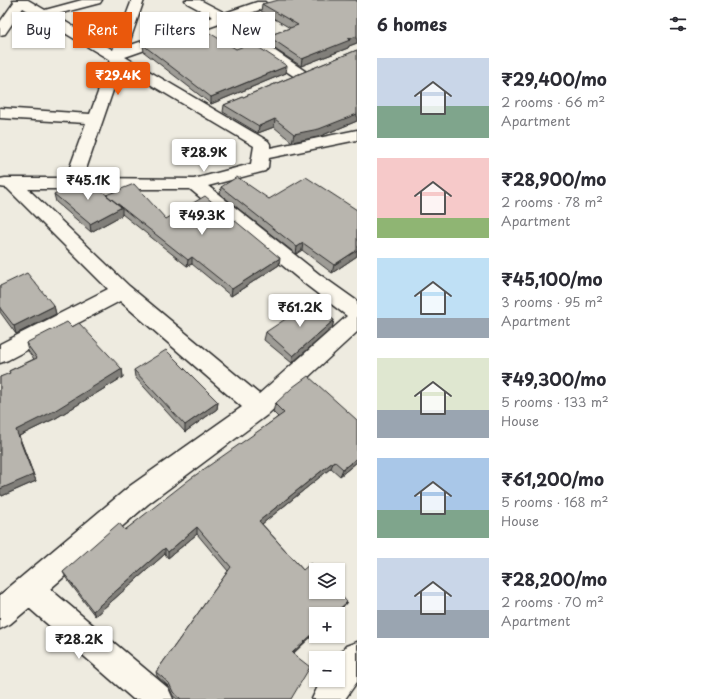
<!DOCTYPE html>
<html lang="en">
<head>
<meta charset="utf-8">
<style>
  body { margin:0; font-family:"Playpen Sans",sans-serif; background:#f7f7f7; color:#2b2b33; height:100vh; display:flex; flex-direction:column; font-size:15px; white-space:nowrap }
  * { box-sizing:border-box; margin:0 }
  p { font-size:13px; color:#7c7c81 }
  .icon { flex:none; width:22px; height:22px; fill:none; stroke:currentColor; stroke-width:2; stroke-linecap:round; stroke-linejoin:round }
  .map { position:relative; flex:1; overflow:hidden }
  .side { display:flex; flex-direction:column; background:#fff; width:352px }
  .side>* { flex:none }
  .guide { position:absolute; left:12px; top:12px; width:285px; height:36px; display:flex; gap:8px }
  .fabs { position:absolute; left:309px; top:563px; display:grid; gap:8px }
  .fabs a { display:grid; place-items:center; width:36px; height:36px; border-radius:0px; background:#fff; box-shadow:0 1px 3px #0004; font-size:20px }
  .price { position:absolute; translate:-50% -34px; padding:0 9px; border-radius:4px; background:#fff; color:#222; font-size:13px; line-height:26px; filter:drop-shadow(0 1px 2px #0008) }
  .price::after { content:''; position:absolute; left:50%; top:24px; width:12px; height:9px; margin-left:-6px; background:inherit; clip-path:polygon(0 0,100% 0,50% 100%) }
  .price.current { background:#ea580c; color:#fff }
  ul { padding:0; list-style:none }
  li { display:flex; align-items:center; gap:12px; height:100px; padding:0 20px }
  li span { display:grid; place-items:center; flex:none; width:112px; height:80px; border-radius:0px; color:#555 }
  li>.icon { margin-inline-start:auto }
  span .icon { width:48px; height:48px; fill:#fffc; stroke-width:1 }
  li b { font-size:17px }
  h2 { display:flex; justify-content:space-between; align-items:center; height:48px; padding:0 20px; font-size:17px }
  .chip { padding:0 14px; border-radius:0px; background:#fff; box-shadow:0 1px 3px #0004; font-size:14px; line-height:36px }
  .chip.current { background:#ea580c; color:#fff }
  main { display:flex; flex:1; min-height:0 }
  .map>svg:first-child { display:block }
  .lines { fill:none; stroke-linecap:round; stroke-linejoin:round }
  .minor-casing { stroke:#2b2b2b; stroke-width:3 }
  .minor { fill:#fbf7ec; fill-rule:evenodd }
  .wall { fill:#9e9c96; stroke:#2b2b2b }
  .shaded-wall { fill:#817f7a; stroke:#2b2b2b }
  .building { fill:#b8b5ae; stroke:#2b2b2b }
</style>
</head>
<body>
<main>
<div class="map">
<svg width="357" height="699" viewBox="0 0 357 699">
  <rect width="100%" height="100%" fill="#eeebe0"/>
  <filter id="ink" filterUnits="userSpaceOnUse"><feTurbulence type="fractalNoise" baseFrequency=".025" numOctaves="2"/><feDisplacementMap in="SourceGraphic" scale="8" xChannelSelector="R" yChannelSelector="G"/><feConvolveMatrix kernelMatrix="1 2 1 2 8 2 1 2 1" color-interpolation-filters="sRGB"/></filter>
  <g filter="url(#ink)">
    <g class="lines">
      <defs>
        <path id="minor" d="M13 0H28L45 10 82 0H102L100 3 54 15 113 50 132 0H144L128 46 213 17 187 3 185 0H200L225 13 257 2H265L267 5 265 8 233 19 247 32 305 71 307 74 305 77 300 78 295 77 237 38 222 23 125 57 268 141 270 144V148L357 130V140L269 158 268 167 265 171 208 186 319 274 357 301V332L267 415 148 504 50 589 168 688 173 699H133L29 608 10 624 0 629V595L130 486 242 407 120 301 8 360 0 363V344L108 289 7 188 0 187V179L5 178H66L86 123 0 118V108L90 114 110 60 23 8 5 34 0 35V22L14 2ZM121 67 254 146 251 164 194 179 83 178ZM28 189H190L305 284 347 316 259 394 129 286Z
          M357 642V682L345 699H312L321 680H338L337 658 346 646Z"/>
      </defs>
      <use href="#minor" class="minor-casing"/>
      <use href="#minor" class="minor"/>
    </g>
    <path class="wall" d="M357 0V43L349 46 348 48 301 66 267 44 268 36 290 28 261 11 262 4Z
      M143 45 236 49 286 73 211 104 144 52Z
      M357 50V121L318 137 292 142 274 127 258 133 223 112 224 105Z
      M221 187 269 199 357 210V256L332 273 302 250 296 254 220 194Z
      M54 194 106 195 166 219 279 265 231 296 192 264 187 266 122 214V215L91 232 56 202Z
      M0 286 54 306 56 314 16 334 0 312Z
      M334 320 332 328 292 363 264 340 266 332Z
      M72 327 122 369 123 377 56 418 19 436 36 481 2 496 0 493V377L10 374 9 371 34 359 28 351 26 343Z
      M134 370 218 402 217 409 185 432 135 377Z
      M275 404 357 462 340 476 331 468 262 524 303 570 343 607 316 614V632L293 654 291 699H177L173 696 169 687 157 676 156 672 228 571 197 534 168 558 165 554 95 616 66 578 63 572 125 530 278 417 273 412Z"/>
    <path class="shaded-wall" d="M357 36V43L349 46 348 48 301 66 302 59Z
      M287 66 286 73 211 104V97Z
      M357 114V121L318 137 292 142 294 134Z
      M275 119 274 127 258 133 259 126Z
      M122 207V215L91 232 90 224Z
      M303 243 302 250 296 254 297 247Z
      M357 250V256L332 273 334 265Z
      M192 257V264L187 266 188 260Z
      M280 258 279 265 231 296 232 289Z
      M54 306 56 314 16 334 14 326Z
      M334 320 332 328 292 363 293 356Z
      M122 369 123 377 56 418 19 436 36 481 2 496 0 493V489L16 430Z
      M218 402 217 409 185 432V425Z
      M357 458V462L340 476 343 469Z
      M334 461 331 468 257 528 259 521Z
      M197 527V534L168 558V552Z
      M165 548V554L95 616 93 611Z
      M347 602 343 607 336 614H334Z
      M316 631V632L289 657 292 653Z"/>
    <path class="building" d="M279 0H357V36L348 39 350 40 302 59 268 36 298 25 262 4Z
      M198 26 236 49 252 43 287 66 211 97 143 45Z
      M357 50V114L319 129 294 134 275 119 259 126 224 105Z
      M237 177 269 199 306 177 357 210V250L334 265 303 243 297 247 221 187Z
      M77 182H90L122 207 90 224 54 194Z
      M134 184 166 219 205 196 280 258 232 289 192 257 188 260 106 195Z
      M27 273 54 306 14 326 0 308V286Z
      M311 302 334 320 293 356 266 332Z
      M67 322 72 327 79 323 122 369 54 411 16 430 33 475 0 489V377L10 373 9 371 37 358 26 343Z
      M166 350 218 402 185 425 134 370Z
      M308 376 357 420V458L343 469 334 461 259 521 303 570 311 563 318 570H316V592H338L347 602 334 614H316V631L292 653 310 667 291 699H181L173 692 169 683 156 672 231 567 197 527 168 552 165 548 93 611 63 572 119 523 125 530 190 479 284 413 275 404 293 387Z"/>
  </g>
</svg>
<div class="fabs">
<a><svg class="icon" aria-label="layers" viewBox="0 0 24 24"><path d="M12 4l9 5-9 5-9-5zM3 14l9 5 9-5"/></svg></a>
<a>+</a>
<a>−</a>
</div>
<b class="price current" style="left:118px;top:96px">₹29.4K</b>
<b class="price" style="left:204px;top:173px">₹28.9K</b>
<b class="price" style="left:88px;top:201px">₹45.1K</b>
<b class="price" style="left:202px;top:236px">₹49.3K</b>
<b class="price" style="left:300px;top:328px">₹61.2K</b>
<b class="price" style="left:79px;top:660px">₹28.2K</b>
<div class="guide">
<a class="chip">Buy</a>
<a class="chip current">Rent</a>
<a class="chip">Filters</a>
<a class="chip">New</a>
</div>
</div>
<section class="side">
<h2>6 homes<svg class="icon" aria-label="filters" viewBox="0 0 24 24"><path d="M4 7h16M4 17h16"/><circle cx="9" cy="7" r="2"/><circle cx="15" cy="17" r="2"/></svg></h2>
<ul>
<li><span style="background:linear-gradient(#c9d6e8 60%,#7fa58c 0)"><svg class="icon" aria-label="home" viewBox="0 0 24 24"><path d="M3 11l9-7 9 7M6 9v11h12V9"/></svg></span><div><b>₹29,400/mo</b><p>2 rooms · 66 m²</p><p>Apartment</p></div></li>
<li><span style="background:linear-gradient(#f6c9c9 75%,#8fb573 0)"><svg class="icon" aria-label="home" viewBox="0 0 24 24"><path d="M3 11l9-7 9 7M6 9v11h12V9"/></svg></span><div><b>₹28,900/mo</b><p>2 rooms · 78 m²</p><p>Apartment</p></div></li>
<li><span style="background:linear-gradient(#bfe0f5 75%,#9aa5b1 0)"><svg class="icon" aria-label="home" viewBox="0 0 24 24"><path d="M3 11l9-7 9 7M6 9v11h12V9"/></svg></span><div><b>₹45,100/mo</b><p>3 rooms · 95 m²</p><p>Apartment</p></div></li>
<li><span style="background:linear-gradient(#dfe7d0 65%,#9aa5b1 0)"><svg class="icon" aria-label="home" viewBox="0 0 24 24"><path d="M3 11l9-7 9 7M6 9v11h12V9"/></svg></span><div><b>₹49,300/mo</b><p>5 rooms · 133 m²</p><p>House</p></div></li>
<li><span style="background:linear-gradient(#a9c7e8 65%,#7fa58c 0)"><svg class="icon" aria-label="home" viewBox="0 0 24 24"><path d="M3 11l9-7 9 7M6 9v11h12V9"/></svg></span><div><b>₹61,200/mo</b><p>5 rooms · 168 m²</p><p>House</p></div></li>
<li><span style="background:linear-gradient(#c9d6e8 65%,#9aa5b1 0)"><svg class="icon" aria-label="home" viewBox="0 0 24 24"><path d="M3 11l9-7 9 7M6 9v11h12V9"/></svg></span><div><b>₹28,200/mo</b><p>2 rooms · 70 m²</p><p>Apartment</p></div></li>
</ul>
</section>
</main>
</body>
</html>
